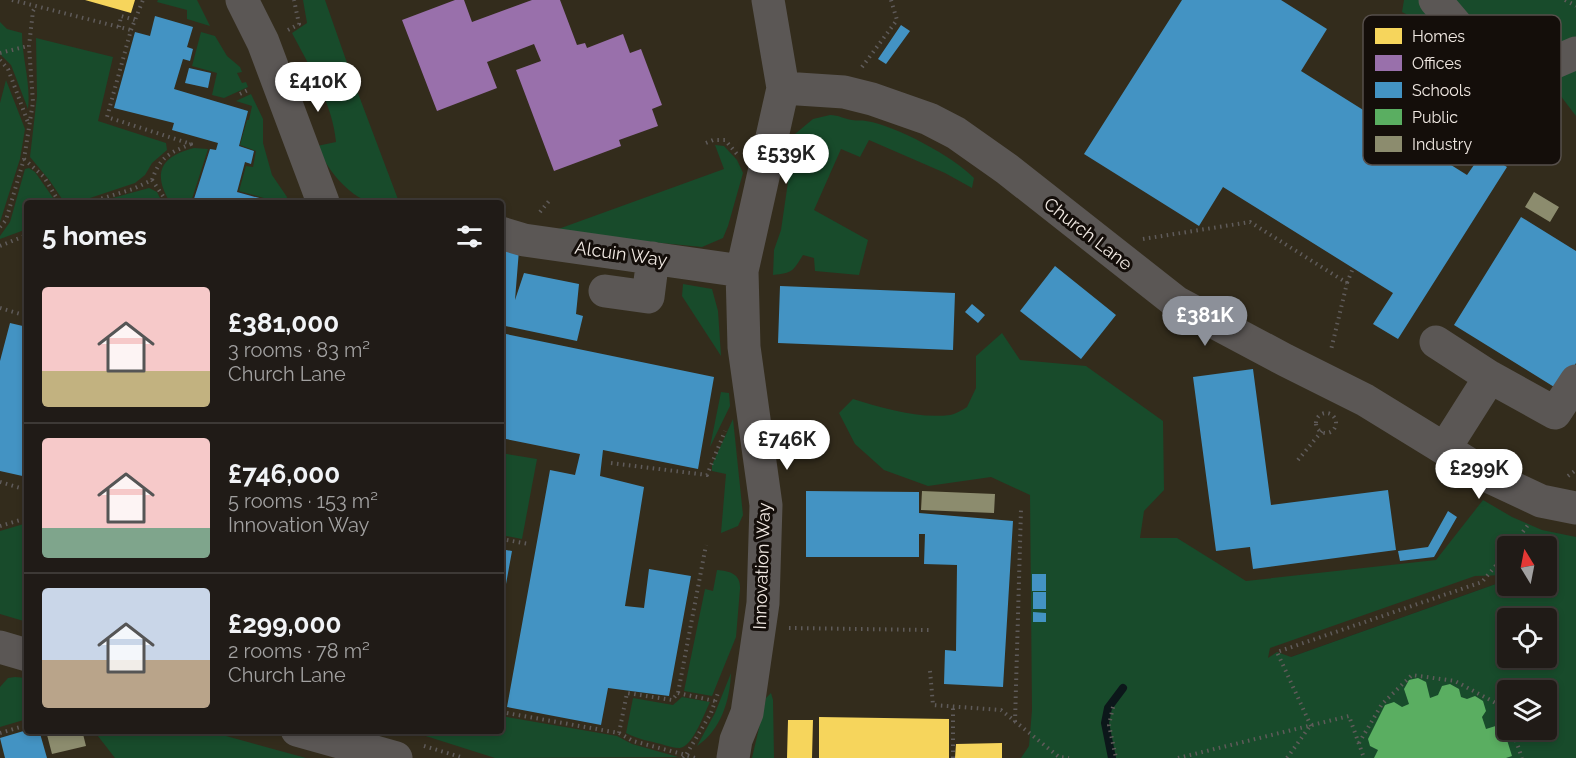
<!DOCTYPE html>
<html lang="en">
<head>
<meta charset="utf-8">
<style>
  body { margin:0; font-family:Raleway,sans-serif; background:#282420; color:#f1f3f6; height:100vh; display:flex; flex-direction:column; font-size:22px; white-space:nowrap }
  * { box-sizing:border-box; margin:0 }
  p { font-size:20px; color:#a2a1a1 }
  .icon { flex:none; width:33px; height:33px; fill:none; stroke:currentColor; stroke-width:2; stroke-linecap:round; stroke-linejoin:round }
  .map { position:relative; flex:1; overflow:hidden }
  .sheet { position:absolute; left:24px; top:200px; width:480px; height:534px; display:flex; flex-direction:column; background:#201b17; border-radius:6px; box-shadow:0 3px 9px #0003,0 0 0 2px #3d3936 }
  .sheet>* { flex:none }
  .needle { width:39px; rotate:350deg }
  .buttons { position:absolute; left:1497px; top:536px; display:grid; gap:12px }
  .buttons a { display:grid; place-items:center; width:60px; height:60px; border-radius:6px; background:#201b17; box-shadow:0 3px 9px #0003,0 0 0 2px #3d3936; font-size:30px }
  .price { position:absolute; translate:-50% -51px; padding:0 14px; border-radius:21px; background:#fff; color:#222; font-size:20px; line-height:39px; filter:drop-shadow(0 2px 3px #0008) }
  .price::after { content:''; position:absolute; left:50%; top:36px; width:18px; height:14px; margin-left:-9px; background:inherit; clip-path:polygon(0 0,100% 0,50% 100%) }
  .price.active { background:#8c9099; color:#fff }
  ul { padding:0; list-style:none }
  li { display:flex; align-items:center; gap:18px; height:150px; padding:0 18px }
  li+li { border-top:2px solid #3d3936 }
  li span { display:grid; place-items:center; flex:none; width:168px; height:120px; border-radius:6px; color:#555 }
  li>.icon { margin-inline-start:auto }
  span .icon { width:72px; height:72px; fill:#fffc; stroke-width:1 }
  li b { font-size:26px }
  h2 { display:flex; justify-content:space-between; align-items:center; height:72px; padding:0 18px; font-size:26px }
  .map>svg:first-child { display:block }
  .commercial { fill:#332c1c; fill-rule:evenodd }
  .green { fill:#184b2b; fill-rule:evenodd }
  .homes { fill:#f6d55c }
  .offices { fill:#9970ab }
  .schools { fill:#4393c3 }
  .public { fill:#5aae61 }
  .industry { fill:#8c8c6e }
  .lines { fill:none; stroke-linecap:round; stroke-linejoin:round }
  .stream { stroke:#0c171a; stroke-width:8 }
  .path { stroke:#5f5b5a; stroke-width:4; stroke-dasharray:1.5 4.5; stroke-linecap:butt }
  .minor { stroke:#5b5755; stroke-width:33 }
  .labels { text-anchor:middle; stroke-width:6; stroke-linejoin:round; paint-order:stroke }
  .street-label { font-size:18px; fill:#f0e8e2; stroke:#140e0a }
  .key { fill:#140e0a; stroke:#564f4b; stroke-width:1.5 }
  .key-label { font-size:16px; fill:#f0e8e2 }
</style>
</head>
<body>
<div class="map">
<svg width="1576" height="758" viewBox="0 0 1576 758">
  <rect width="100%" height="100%" fill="#2b241f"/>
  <path class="commercial" d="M0 0H1576V695L1534 585H1546V546H1508L1507 580 1291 657 1337 758H0ZM27 202H501V730H27Z"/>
  <path class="green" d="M158 0H197L210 26 187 19V10L157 2Z
    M303 0H325L353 80 399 202C390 202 379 205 371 202 348 197 325 166 317 146L336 142C333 104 309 66 292 33L307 23Z
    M1404 0H1576V116L1560 95 1402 12Z
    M0 22 7 29 22 33C22 59 31 82 28 109L11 65 0 54Z
    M201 32 215 36 227 56 240 67 242 72 237 73 242 83 246 82 248 87 224 98 212 95 217 73 192 66Z
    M36 38 113 57 98 121 166 143 167 150 152 163 145 175 135 183 78 202H64L50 181 30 157 37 96Z
    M6 80 25 129 20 159 0 222V103Z
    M251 94 263 119V143L272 175 287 197 286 202H278L239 191 246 166 253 167 256 151 240 145 247 120H249L252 106 236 101Z
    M830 115C839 115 844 119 852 120 857 121 862 120 866 121 895 125 954 157 974 178L972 188 945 173 869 140 860 157 841 149 814 210 868 240 859 275 815 271 814 258 803 255C793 271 793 273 773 275L774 250 781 230 795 134 813 119Z
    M715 145 724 146 737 160 743 173 728 226 723 238 702 247 550 232 724 169Z
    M194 148 208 149 191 202H170C152 173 161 156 194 148Z
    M29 168 35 172 56 202H27V229L0 239V236L10 222 25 169Z
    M149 188 157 192 162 202H98Z
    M683 284 712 289 718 311 721 356 682 296Z
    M1002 333 1020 360 1086 366 1163 421 1164 490 1144 511 1140 538H1177L1246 581 1436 560 1483 500 1512 517 1542 530 1576 537V758H1021L1029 746 1032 710 1030 495 991 477 928 486 884 470 855 444 839 413 853 399C883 408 918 419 950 415 956 414 962 410 967 407L976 388V356ZM1508 546H1546V585H1508L1507 580 1291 657 1277 652 1268 658 1270 648 1475 576 1507 575ZM1508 618H1546V657H1508ZM1508 690H1546V729H1508Z
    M721 392 729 393 730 406 710 447Z
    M733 419 743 515 738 526 721 533 726 474 712 471V465Z
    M501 453 537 459 522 539 501 535Z
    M27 523V622L0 614V531Z
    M717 570C730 571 741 574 740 589L736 637 712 696 684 691 705 589 713 591Z
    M731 673C730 700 721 730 697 746L715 713Z
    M15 677 27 678V719L0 727V687L8 678Z
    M771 693 773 700 774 758H752L766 698Z
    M682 697 710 702C704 714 693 746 680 748 674 748 667 746 661 744 649 741 637 739 626 733L633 698 673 705Z
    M501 716 617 736 632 744 678 757 495 758 410 731 501 730Z
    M94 731H208L306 758H115Z"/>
  <path class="homes" d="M85 0H135L131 13Z
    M819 717 949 719V758H819Z
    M788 720H813L812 758H787Z
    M1002 743V758H955L956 744Z"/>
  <path class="offices" d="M455 0H464L472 22 532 0H560L577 45 585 43 587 48 623 34 630 53 641 49 662 105 652 109 658 126 619 140 621 146 554 171 516 70 541 61 534 44 487 62 497 88 437 111 402 20Z"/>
  <path class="schools" d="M1182 0H1281L1327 29 1301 71 1467 175 1483 152 1507 167 1398 339 1373 324 1393 293 1223 187 1199 226 1084 154Z
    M155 16 193 27 187 47 193 49 190 61 183 59 174 89 248 111 239 146 254 151 251 164 245 162 237 192 274 202H193L210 149 216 150 218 143 172 130 174 123 114 108 135 32 150 36Z
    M901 25 910 31 886 64 878 59Z
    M189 68 211 73 208 88 185 83Z
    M1521 217 1576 251V363L1559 390 1454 325Z
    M501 246 519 250 515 300 524 273 579 284 576 314 583 316 577 341 501 325Z
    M1055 266 1116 315 1081 359 1020 311Z
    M780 286 955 293 953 350 778 343Z
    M972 304 985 315 978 323 965 312Z
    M10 323 27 327V477L0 471V361Z
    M501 333 714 377 698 469 603 450 600 476 644 487 625 606 644 608 649 569 691 576 669 696 608 688 601 725 507 707 550 470 575 475 580 454 501 438Z
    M1253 369 1271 505 1388 490 1396 550 1253 569 1250 547 1216 551 1193 377Z
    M806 491 919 492V513L1013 521 1003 687 944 684 945 650 956 651 957 565 924 564 925 534H919V557H806Z
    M1448 511 1457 517 1434 557 1400 561 1398 551 1428 547Z
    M501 549 512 551 502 606H501Z
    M1032 574H1046V591H1032Z
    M1033 592H1046V609H1033Z
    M1033 612 1046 613V622H1033Z
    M27 730H39L47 758H5L0 738Z"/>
  <path class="public" d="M1418 678 1426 682 1430 698 1438 695 1442 686 1450 684 1459 689 1461 697 1467 699 1475 696 1483 701 1486 711 1482 717 1486 729 1502 724 1512 756 1506 758H1374L1378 750 1370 746 1368 739 1385 705 1394 702 1402 707 1409 704 1404 689 1409 680Z"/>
  <path class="industry" d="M1534 192 1559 207 1550 222 1525 207Z
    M922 491 995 494 994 513 921 510Z
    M49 730H82L86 746 52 754 46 731Z"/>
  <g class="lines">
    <path class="stream" d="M1112 758 1105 723 1108 708 1123 688"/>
    <path class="path" d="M12 0 131 30
      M1565 0 1576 6
      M119 27 121 16 135 20
      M288 30 299 24 294 0
      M0 53 28 46
      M0 60 8 69 29 125
      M862 67 897 20 891 0
      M240 94 250 89
      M706 143 713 140H725L737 154
      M24 159 44 177 59 202
      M152 180 167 202
      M90 202 133 189 152 180C160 157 169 153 191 144L107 117 131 30 143 0
      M540 212 549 201
      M0 227 6 220 24 159 33 102 29 46 33 11 36 6
      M1143 239 1250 222 1347 283 1331 350
      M0 246 27 235
      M1347 283 1353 268
      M0 308 27 316
      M1316 423a10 10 0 1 1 20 0a10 10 0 1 1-20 0Z
      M1298 460 1322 431
      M611 463 707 475 725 431
      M1568 476 1576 470
      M0 482 27 490
      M0 526 27 518
      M501 539 529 544
      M1512 546 1528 525
      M789 628 929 630
      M930 671 933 705 1001 710 1059 757 1069 758
      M678 693 715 701
      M1113 707 1109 725 1116 758
      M501 712 619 733 633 741 686 755 711 713 718 693
      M1015 722 1021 509
      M1311 726 1277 652 1482 582 1508 551
      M1512 729 1522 758
      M0 733 27 725
      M619 733 627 693 672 700 678 693 706 545
      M1359 743 1382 704 1412 675 1455 681 1505 708 1508 716
      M424 746 464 758
      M683 758 686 755 695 758
      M953 758V706
      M1178 758 1349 716 1364 758
      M1287 758 1310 726"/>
    <path class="minor" d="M242 0 263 42 323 202
      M1435 0 1469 40 1530 66 1555 62 1576 53
      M783 88 844 92 872 99 929 119 956 133 1007 169 1176 302 1285 360 1365 400 1492 478 1541 501 1576 508
      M501 233 524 240 742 271
      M605 291 648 297 653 258
      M1436 342 1490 377 1555 413 1576 381
      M1445 448 1490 377
      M0 647 27 655
      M297 730 396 758
      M733 758 736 740 747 713 763 603 766 505 744 347 742 271 783 88 768 0"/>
  </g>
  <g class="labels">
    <g class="street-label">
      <text transform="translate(1088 234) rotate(38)" y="6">Church Lane</text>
      <text transform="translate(621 254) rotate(8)" y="6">Alcuin Way</text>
      <text transform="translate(762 566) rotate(-88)" y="6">Innovation Way</text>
    </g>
  </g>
  <rect x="1363" y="15" width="198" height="150" rx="9" class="key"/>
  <rect x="1375" y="28" width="27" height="16" fill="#f6d55c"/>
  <rect x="1375" y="55" width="27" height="16" fill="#9970ab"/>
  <rect x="1375" y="82" width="27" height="16" fill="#4393c3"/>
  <rect x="1375" y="109" width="27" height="16" fill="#5aae61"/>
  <rect x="1375" y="136" width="27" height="16" fill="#8c8c6e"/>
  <g class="key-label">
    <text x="1412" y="42">Homes</text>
    <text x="1412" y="69">Offices</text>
    <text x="1412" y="96">Schools</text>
    <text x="1412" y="123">Public</text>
    <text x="1412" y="150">Industry</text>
  </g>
</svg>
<div class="buttons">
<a><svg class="needle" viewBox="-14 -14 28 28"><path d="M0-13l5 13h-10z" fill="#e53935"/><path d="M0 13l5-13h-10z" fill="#a2a1a1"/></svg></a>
<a><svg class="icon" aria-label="locate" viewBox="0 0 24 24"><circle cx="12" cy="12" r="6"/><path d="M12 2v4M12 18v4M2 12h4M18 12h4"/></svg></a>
<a><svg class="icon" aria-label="layers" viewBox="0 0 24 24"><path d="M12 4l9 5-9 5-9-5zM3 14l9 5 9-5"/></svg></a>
</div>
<b class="price" style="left:318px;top:113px">£410K</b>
<b class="price" style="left:786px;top:185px">£539K</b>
<b class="price active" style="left:1205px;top:347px">£381K</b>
<b class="price" style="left:787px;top:471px">£746K</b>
<b class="price" style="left:1479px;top:500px">£299K</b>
<section class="sheet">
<h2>5 homes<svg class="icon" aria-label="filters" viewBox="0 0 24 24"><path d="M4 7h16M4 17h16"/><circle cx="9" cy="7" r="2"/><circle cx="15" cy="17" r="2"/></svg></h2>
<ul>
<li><span style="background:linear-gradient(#f6c9c9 70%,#c2b280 0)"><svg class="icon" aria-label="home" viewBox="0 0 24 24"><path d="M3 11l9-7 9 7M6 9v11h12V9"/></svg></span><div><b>£381,000</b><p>3 rooms · 83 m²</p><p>Church Lane</p></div></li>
<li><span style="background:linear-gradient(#f6c9c9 75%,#7fa58c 0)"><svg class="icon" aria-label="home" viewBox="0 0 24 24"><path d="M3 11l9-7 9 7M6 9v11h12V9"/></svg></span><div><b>£746,000</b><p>5 rooms · 153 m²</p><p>Innovation Way</p></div></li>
<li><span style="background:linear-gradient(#c9d6e8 60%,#b9a48a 0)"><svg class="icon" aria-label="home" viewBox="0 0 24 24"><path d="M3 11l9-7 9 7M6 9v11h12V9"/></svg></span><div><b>£299,000</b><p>2 rooms · 78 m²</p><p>Church Lane</p></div></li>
</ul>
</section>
</div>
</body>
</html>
